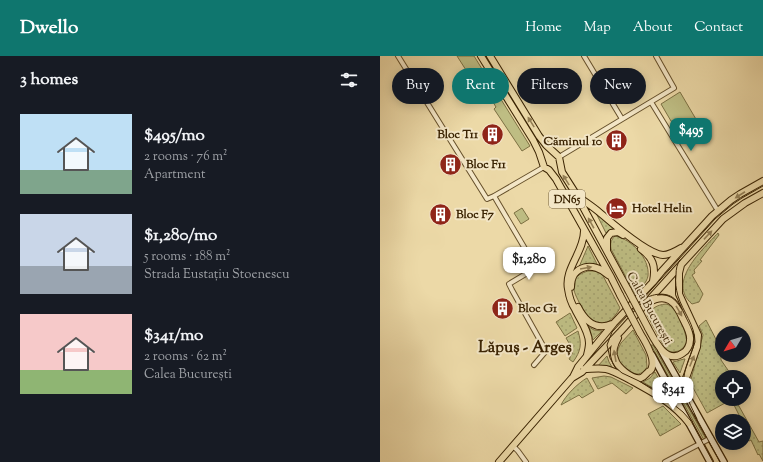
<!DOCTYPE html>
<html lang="en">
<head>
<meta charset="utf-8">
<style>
  body { margin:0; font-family:"Sorts Mill Goudy",serif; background:#20242c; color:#f1f3f6; height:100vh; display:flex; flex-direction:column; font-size:15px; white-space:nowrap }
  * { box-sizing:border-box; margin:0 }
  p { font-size:13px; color:#9ea1a6 }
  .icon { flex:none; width:22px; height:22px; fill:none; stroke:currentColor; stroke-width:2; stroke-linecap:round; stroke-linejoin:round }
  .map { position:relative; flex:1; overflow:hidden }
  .details { display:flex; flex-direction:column; background:#171b24; width:380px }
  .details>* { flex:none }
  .guide { position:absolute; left:12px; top:12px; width:311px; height:36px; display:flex; gap:8px }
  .needle { width:26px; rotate:232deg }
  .tools { position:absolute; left:335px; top:270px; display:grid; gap:8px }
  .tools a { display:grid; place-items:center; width:36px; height:36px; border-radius:50%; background:#171b24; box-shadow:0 2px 10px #0003; font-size:20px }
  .price { position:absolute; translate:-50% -34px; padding:0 9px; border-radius:8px; background:#fff; color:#222; font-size:13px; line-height:26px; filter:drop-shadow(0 1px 2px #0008) }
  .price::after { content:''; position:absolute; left:50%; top:24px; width:12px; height:9px; margin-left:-6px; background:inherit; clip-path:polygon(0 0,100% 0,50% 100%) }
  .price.on { background:#0f766e; color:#fff }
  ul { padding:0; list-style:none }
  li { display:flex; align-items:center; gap:12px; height:100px; padding:0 20px }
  li span { display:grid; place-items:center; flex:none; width:112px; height:80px; border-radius:0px; color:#555 }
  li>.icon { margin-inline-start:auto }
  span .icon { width:48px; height:48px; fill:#fffc; stroke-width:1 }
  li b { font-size:17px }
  h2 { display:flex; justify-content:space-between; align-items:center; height:48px; padding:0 20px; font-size:17px }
  .chip { padding:0 14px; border-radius:18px; background:#171b24; box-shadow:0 2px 10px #0003; font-size:14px; line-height:36px }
  .chip.on { background:#0f766e; color:#fff }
  header { display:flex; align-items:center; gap:24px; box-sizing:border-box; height:56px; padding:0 20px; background:#0f766e; color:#fff }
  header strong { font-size:19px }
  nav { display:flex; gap:22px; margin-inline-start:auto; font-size:14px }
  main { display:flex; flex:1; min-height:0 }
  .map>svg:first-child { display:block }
  .grass { fill:url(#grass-dots); stroke:#7c7042 }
  .green { fill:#bebd83; stroke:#7c7042 }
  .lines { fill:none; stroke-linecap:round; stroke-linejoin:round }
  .minor-casing { stroke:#66502b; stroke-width:6 }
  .secondary-casing { stroke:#3a2302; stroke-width:8 }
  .primary-casing { stroke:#3a2302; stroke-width:8 }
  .minor { stroke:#f3e6c6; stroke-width:4 }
  .secondary { stroke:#f3e6c6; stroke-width:5.5 }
  .primary { stroke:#ecd9a7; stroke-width:6 }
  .tram { stroke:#3a2302; stroke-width:1 }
  .primary-bridge-casing { stroke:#3a2302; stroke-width:8; stroke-linecap:butt }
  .primary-bridge { stroke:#ecd9a7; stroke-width:6 }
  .oneway { fill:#937e54 }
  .labels { text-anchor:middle; stroke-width:4; stroke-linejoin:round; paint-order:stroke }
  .shield { fill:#f3e6c6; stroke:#725e3d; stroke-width:1 }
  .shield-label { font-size:11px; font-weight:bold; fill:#3a2302 }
  .poi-label { font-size:12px; font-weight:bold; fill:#3a2302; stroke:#f3e6c6; text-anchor:start }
  .street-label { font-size:12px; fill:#3a2302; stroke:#f3e6c6 }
  .district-label { font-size:16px; font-weight:bold; fill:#3a2302; stroke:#f3e6c6 }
</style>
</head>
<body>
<header>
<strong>Dwello</strong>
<nav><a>Home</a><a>Map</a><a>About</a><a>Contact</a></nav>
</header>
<main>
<section class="details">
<h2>3 homes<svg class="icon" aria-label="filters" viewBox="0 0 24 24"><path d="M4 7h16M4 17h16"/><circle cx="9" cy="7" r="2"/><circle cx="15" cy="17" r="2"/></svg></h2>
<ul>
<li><span style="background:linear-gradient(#bfe0f5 70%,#7fa58c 0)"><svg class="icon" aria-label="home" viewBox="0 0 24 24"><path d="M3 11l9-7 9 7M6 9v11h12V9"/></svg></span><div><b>$495/mo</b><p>2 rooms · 76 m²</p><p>Apartment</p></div></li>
<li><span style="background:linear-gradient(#c9d6e8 65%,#9aa5b1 0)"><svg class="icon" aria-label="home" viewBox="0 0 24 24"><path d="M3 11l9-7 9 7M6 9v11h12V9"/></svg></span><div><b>$1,280/mo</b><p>5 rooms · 188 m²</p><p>Strada Eustațiu Stoenescu</p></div></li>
<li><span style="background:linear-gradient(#f6c9c9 70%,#8fb573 0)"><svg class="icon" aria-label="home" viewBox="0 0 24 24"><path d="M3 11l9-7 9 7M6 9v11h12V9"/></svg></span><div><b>$341/mo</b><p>2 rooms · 62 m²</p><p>Calea București</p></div></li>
</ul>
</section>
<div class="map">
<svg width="383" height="406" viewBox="0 0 383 406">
  <defs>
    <pattern id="grass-dots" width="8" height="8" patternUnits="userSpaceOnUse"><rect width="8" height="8" fill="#bebd83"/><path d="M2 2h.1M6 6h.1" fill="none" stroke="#a4a270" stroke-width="1.8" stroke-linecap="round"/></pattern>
  </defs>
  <rect width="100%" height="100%" fill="#ecd9a7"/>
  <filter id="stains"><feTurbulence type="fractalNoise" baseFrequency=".005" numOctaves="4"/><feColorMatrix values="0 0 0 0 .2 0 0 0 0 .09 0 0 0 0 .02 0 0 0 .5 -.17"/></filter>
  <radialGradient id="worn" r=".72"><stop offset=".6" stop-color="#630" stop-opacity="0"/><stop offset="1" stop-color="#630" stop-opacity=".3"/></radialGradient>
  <path class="grass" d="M215 155 233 172 226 177Z
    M338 177 339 179 320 204 322 205 314 214 315 217 312 219 323 238 319 246 312 248C286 226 323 193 338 177Z
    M235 180C251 183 270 202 268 220 267 227 259 233 255 238L231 193C230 187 231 184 235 180Z
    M208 190 217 208H204L199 211Z
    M208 215H216L222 218 240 252C225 278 210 269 199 246 196 240 192 233 194 226 196 219 202 217 208 215Z
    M286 248 292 250 295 253 304 273 307 285 304 291 299 295 293 296 288 295 284 290 267 259C273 252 276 249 286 248Z
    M190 257 197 272 185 280 176 266Z
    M326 264 342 295V298L341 299V304L350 317 342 321V343H346L344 346 345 347 327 357 312 330 311 323 323 279 319 270Z
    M209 271 214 274 222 275 213 284Z
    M253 274 266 299 267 311C260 324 245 317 239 306 237 304 237 300 236 297L241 287Z
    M198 275C202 288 201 295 193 306L189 303 192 298 193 294 186 282Z
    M271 289H273L326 383 324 384Z
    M227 300 229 306 232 311H217Z
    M304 303H305L300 317 293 306Z
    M275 316 287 338 286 340 263 326 270 322Z
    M224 320 231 321 253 332 246 338 232 327 218 333 212 322Z
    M207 322 214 335 202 342 199 339 181 349C185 340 198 327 207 322Z
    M351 343H355L379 386 383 385V405L379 398 378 399 371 384 369 385 364 376V365H362Z
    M283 350 301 368 280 380 268 358Z"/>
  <path class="green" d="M77 0H94L150 90 142 95 114 53 116 51 98 22 93 25Z
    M300 36 320 70 301 82 281 48Z
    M142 152 149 163 141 168 134 157Z"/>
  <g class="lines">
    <defs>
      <path id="minor" d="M18 0 107 143 114 140 164 111
        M204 0 242 63
        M271 46 338 155
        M179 101 294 32 276 0
        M114 140 154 208V213L129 228 132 234 166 295 154 309
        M133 390 138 395 146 406
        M285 406 331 382"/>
      <path id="secondary" d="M281 294 344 406
        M272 299 330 406"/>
      <path id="primary" d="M101 0 153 84 159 96 164 111 169 114 176 123 231 221 240 239
        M110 0 159 80 166 89 179 101 182 116 196 138 248 234
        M198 140C205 146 212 150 219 156 232 167 267 198 283 199 289 199 296 195 301 192
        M204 175C204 196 184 213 188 233 189 240 191 247 195 253 200 264 209 275 209 287 209 291 208 295 207 299
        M261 193C273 202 276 210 273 225
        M227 194V182L231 177 238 176 243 179
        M301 209 299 217V238L318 279 317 291 306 322V331L309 342
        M191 231C191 209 214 205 228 219
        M198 251C205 265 216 275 232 268
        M268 272C275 285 286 309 303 297 307 295 310 289 310 284 311 277 306 269 303 263 296 247 287 235 268 247
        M238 282C234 289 232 295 235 303 237 311 252 324 261 322 264 321 266 318 268 316 270 315 272 313 272 311 275 302 265 285 260 277
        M204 313C211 313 219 312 226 313 235 315 244 321 252 325 275 338 292 346 309 367
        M193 321 198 311 234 267 273 226 282 215 332 160 351 144 360 138 383 125
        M119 406 192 322 202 316 241 275 297 213 343 163 365 147 383 137"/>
    </defs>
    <use href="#minor" class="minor-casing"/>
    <use href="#secondary" class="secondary-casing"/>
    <use href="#primary" class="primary-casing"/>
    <use href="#minor" class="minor"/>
    <use href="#secondary" class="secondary"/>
    <use href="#primary" class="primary"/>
    <path class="tram" d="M300 204C297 208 296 213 296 219 295 226 296 233 298 240 303 256 315 269 315 286 310 302 300 319 305 336 308 345 313 354 317 363
      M266 242C277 236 292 236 299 248
      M314 358 340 406
      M333 406 311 365 303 356 283 340 259 325 242 317 235 311 230 302 227 289 232 276 262 244 335 163 353 148 362 142 383 130"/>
    <defs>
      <path id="primary-bridge" d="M248 234 268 272
        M240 239 260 277"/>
    </defs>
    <use href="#primary-bridge" class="primary-bridge-casing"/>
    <use href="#primary-bridge" class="primary-bridge"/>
  </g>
  <defs><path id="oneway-solid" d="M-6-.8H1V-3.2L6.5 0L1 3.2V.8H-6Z"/></defs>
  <g class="oneway">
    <use href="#oneway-solid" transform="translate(151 66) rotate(-122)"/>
    <use href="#oneway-solid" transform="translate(186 124) rotate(-122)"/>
    <use href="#oneway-solid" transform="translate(360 139) rotate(147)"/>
    <use href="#oneway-solid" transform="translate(211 167) rotate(-119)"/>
    <use href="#oneway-solid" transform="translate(328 179) rotate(-47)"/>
    <use href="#oneway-solid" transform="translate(206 212) rotate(-10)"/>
    <use href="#oneway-solid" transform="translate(299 255) rotate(60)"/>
    <use href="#oneway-solid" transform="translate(235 300) rotate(-100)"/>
    <use href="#oneway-solid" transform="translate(312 305) rotate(-68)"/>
  </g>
  <defs>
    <symbol id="building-disc" viewBox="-11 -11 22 22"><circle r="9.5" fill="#8f2418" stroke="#f3e6c6"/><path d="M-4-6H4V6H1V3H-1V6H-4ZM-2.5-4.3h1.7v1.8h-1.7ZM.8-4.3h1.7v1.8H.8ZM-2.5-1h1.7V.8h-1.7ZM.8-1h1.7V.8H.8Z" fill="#fff"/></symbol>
    <symbol id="hotel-disc" viewBox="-11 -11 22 22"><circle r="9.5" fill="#8f2418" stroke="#f3e6c6"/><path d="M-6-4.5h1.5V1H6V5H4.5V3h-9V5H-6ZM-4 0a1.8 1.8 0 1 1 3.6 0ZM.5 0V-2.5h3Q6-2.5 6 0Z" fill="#fff"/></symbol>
  </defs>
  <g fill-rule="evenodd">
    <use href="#building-disc" x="100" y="66" width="25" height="25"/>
    <use href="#building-disc" x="224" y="72" width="25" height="25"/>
    <use href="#building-disc" x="58" y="96" width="25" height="25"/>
    <use href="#hotel-disc" x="224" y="140" width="25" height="25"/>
    <use href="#building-disc" x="48" y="146" width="25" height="25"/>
    <use href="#building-disc" x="110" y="240" width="25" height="25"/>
  </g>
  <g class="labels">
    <rect class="shield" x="169" y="134" width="36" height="18" rx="3"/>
    <g class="shield-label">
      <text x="187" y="147">DN65</text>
    </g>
    <g class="poi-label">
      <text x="98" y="82" text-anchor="end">Bloc T11</text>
      <text x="222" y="89" text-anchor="end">Căminul 10</text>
      <text x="86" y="112">Bloc F11</text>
      <text x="252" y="156">Hotel Helin</text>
      <text x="76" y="162">Bloc F7</text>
      <text x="138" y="256">Bloc G1</text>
    </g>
    <g class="street-label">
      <text transform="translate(270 252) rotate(61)" y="4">Calea București</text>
    </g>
    <g class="district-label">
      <text x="145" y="296">Lăpuș - Argeș</text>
    </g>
  </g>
  <rect width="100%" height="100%" filter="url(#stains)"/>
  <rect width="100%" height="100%" fill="url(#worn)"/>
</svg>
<div class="tools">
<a><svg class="needle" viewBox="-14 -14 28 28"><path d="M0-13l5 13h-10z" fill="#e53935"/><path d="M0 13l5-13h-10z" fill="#9ea1a6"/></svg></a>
<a><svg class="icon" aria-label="locate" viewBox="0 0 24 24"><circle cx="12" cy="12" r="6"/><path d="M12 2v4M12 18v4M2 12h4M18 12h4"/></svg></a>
<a><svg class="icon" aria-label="layers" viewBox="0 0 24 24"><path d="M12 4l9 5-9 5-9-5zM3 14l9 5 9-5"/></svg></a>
</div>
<b class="price on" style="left:311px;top:96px">$495</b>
<b class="price" style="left:149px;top:225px">$1,280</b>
<b class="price" style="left:293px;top:355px">$341</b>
<div class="guide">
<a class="chip">Buy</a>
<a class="chip on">Rent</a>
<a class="chip">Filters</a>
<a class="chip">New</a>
</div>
</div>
</main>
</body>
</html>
